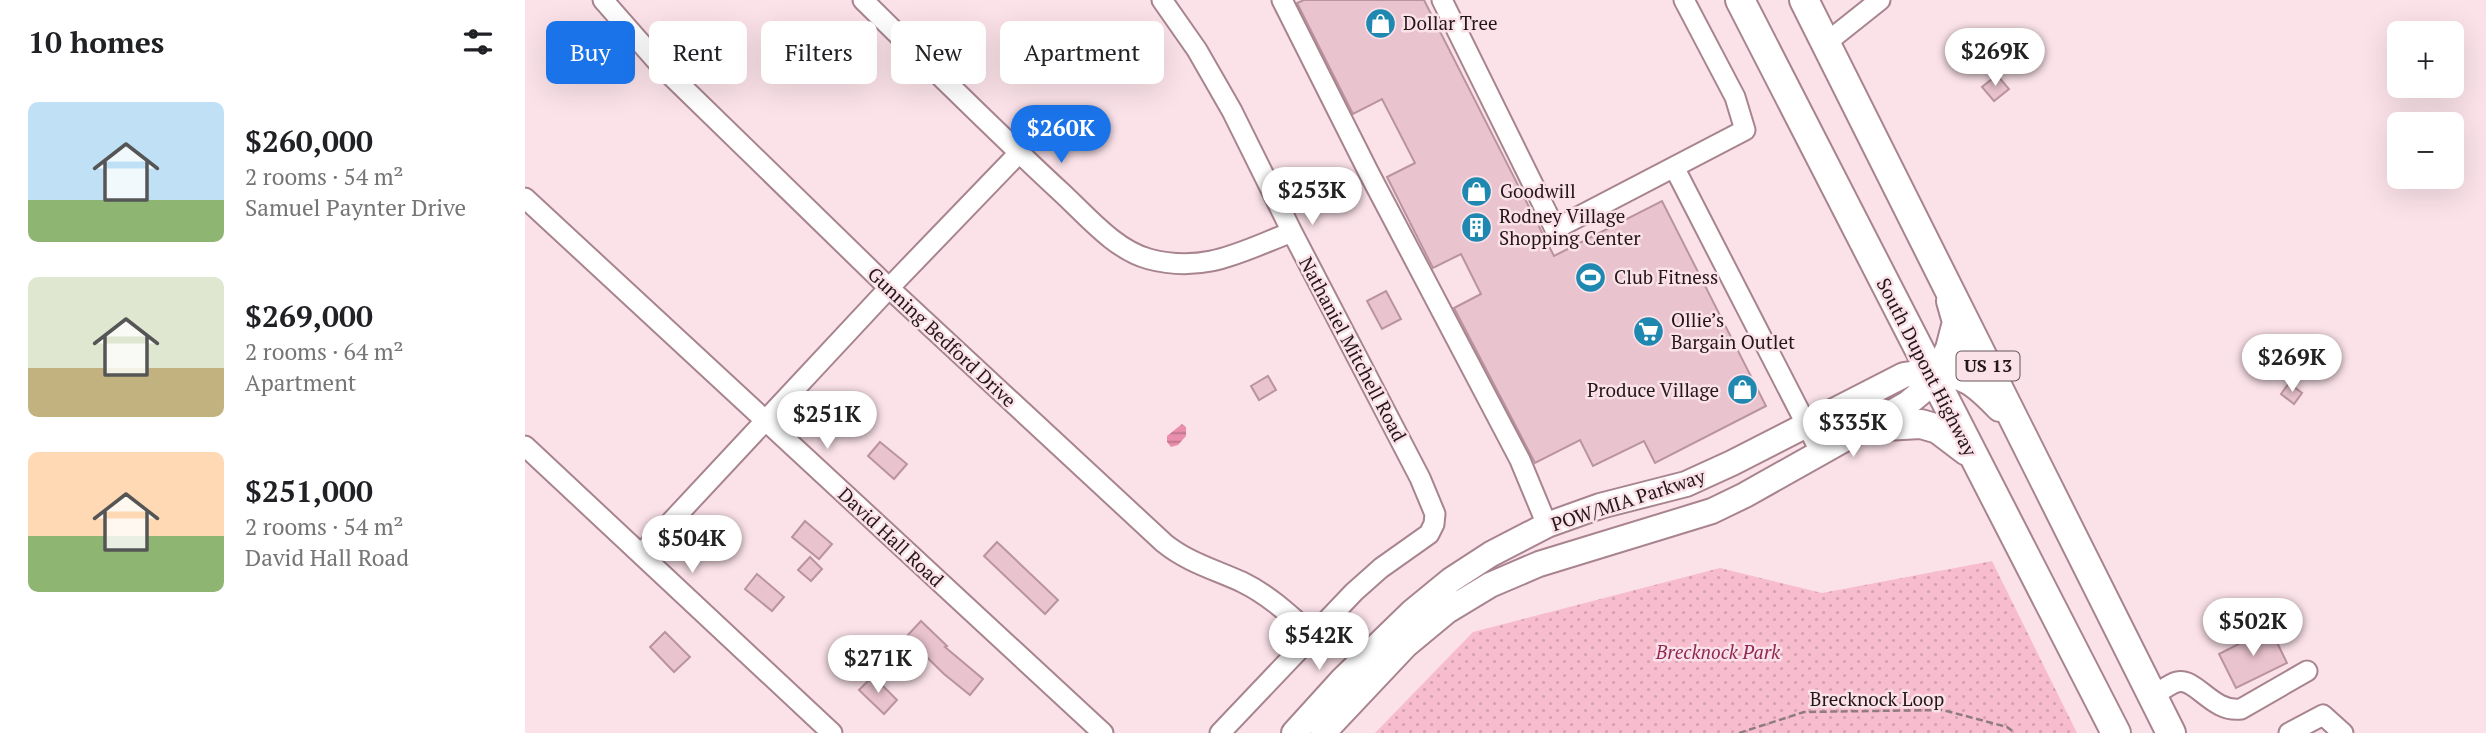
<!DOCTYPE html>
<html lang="en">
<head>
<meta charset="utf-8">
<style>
  body { margin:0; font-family:"PT Serif",serif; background:#f2f2f2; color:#202124; height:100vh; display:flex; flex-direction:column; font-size:26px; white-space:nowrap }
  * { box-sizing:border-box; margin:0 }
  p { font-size:23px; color:#757577 }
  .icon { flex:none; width:38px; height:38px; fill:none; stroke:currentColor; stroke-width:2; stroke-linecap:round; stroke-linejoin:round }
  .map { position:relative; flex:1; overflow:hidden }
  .panel { display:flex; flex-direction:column; background:#fff; width:525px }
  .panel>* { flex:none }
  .banner { position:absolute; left:21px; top:21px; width:665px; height:63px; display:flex; gap:14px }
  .fabs { position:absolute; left:1862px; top:21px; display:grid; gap:14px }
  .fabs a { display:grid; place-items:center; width:77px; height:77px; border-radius:10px; background:#fff; box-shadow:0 7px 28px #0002; font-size:35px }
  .price { position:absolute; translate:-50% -60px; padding:0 16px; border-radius:24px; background:#fff; color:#222; font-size:23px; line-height:46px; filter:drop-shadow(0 2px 4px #0008) }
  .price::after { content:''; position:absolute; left:50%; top:42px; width:21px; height:16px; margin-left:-10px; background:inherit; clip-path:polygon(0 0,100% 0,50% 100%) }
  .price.selected { background:#1a73e8; color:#fff }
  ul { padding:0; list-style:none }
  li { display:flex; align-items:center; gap:21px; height:175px; padding:0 28px }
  li span { display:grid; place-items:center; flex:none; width:196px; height:140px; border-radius:10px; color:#555 }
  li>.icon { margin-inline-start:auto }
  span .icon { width:84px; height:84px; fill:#fffc; stroke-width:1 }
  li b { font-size:30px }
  h2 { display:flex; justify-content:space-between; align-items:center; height:84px; padding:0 28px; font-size:30px }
  .chip { padding:0 24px; border-radius:10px; background:#fff; box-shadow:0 7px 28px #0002; font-size:24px; line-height:63px }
  .chip.selected { background:#1a73e8; color:#fff }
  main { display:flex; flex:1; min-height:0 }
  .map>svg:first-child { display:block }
  .park { fill:url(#park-dots) }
  .water { fill:url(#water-rules) }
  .building { fill:#e9c3ce; stroke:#b9949f; stroke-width:2 }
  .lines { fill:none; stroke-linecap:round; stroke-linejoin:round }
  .minor-casing { stroke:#a8848f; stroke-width:23 }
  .major-casing { stroke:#a8848f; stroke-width:28 }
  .highway-casing { stroke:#a8848f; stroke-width:32 }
  .path { stroke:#8e7c81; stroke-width:2.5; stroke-dasharray:7 3.5; stroke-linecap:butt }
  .minor { stroke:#fff; stroke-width:19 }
  .major { stroke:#fff; stroke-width:24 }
  .highway { stroke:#fff; stroke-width:28 }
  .labels { text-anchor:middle; stroke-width:5; stroke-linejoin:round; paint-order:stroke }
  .shield { fill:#fbe2e9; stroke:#645459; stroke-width:2 }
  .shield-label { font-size:18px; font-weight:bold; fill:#24171b }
  .poi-label { font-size:19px; fill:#24171b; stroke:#fbe2e9; text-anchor:start }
  .street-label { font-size:19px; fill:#24171b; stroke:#fbe2e9 }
  .park-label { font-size:19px; font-style:italic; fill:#922856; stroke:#fbe2e9 }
</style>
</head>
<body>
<main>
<section class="panel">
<h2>10 homes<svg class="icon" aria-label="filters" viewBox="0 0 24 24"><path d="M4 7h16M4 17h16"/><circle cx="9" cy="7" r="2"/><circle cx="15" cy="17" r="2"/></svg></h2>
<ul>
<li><span style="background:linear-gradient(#bfe0f5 70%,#8fb573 0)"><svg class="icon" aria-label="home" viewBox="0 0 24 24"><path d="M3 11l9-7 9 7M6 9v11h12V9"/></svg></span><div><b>$260,000</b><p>2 rooms · 54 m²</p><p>Samuel Paynter Drive</p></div></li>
<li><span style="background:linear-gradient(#dfe7d0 65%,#c2b280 0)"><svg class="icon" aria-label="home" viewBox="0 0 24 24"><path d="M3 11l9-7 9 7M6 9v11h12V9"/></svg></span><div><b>$269,000</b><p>2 rooms · 64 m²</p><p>Apartment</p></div></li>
<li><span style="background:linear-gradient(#ffd9b3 60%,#8fb573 0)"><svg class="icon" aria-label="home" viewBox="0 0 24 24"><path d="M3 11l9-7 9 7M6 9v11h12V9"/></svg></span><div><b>$251,000</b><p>2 rooms · 54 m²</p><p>David Hall Road</p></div></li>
</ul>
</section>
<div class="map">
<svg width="1961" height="733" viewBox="0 0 1961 733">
  <defs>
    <pattern id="park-dots" width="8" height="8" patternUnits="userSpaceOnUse" patternTransform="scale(1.75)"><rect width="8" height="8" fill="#f8bccf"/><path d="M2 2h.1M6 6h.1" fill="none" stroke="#d4a1b1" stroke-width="1.8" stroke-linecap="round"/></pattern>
    <pattern id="water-rules" width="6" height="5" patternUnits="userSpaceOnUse" patternTransform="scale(1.75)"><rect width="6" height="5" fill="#ea8ead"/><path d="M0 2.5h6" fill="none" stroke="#bd738c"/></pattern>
  </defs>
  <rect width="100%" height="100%" fill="#fbe2e9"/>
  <path class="park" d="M1467 561 1552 733H850L948 632 1195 568 1297 593Z"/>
  <path class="water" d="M657 424 661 427V436L653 445 646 447 642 442V436Z"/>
  <path class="building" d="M779 0H899L1029 256 1137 201 1241 406 1130 463 1119 441 1068 466 1055 440 1010 463 929 308 956 294 936 254 908 268 862 177 890 163 857 99 828 114 772 3Z
    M1472 75 1484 89 1469 101 1457 87Z
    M861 291 876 319 857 329 842 301Z
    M743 376 751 390 734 400 726 386Z
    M1764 383 1777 393 1769 404 1756 394Z
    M355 442 382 464 369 479 343 456Z
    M280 521 307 544 294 559 267 537Z
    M472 542 533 600 520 614 459 556Z
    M285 557 297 569 286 581 273 570Z
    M232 574 259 597 247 611 220 589Z
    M396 621 422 646 420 647 458 679 445 695 419 674 381 637Z
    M1745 628 1762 663 1711 688 1694 654Z
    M140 632 165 657 149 672 125 647Z
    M348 676 372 700 359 714 334 690Z"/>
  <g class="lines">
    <defs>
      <path id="minor" d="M78 0 136 66 364 288 639 543C662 562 691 570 717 582 744 595 765 615 787 635
        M338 0C404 65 469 130 536 192 562 216 590 250 624 259 680 274 717 251 767 232
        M637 0 672 50 707 111 767 232 895 478 910 514 909 524 904 534 856 568 829 592 695 733
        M757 0 844 173 995 460 1022 525
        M917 0 1030 229 1220 130 1210 97 1159 0
        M1301 43 1355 0
        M1149 167 1295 451
        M0 198 578 733
        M0 446 307 733
        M116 554 364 288 494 153
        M1628 696C1635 692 1644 684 1652 682 1671 677 1687 713 1716 709L1782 671
        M1764 733 1798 715 1818 733"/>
      <path id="major" d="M769 733 818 679 887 612 926 580 966 554 1022 525 1075 506 1161 484 1207 463 1379 375 1405 371
        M798 733 881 645 922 611 965 585 1014 564 1187 511 1220 495 1382 404 1410 381"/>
      <path id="highway" d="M1215 0 1591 733
        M1279 0 1646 733
        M1405 371C1439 371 1453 384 1475 407
        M1410 381 1425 349 1432 322 1426 301
        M1341 427 1396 424 1413 429 1442 451"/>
    </defs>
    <use href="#minor" class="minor-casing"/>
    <use href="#major" class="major-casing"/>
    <use href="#highway" class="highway-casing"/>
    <path class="path" d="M1214 733 1279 712 1418 710 1482 727 1490 733"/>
    <use href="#minor" class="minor"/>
    <use href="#major" class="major"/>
    <use href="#highway" class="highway"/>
  </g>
  <defs>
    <symbol id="shop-disc" viewBox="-11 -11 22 22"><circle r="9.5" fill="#1f88b0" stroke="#fbe2e9"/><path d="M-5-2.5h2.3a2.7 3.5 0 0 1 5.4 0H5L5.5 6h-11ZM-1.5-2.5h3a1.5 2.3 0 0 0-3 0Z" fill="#fff"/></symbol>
    <symbol id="building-disc" viewBox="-11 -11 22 22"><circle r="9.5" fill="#1f88b0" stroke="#fbe2e9"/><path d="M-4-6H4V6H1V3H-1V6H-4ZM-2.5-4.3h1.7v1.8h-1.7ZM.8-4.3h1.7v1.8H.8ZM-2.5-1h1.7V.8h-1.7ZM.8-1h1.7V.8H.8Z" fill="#fff"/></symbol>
    <symbol id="stadium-disc" viewBox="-11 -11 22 22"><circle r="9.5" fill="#1f88b0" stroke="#fbe2e9"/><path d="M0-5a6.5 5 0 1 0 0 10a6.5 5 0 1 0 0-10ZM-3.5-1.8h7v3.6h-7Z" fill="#fff"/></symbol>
    <symbol id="supermarket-disc" viewBox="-11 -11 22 22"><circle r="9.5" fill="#1f88b0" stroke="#fbe2e9"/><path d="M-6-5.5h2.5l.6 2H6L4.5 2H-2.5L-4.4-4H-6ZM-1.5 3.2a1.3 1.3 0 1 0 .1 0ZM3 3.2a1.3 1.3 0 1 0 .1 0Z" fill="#fff"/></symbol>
  </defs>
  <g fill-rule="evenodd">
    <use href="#shop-disc" x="838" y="6" width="35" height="35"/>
    <use href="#shop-disc" x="934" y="174" width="35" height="35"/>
    <use href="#building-disc" x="934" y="210" width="35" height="35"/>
    <use href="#stadium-disc" x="1048" y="260" width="35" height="35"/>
    <use href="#supermarket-disc" x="1106" y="314" width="35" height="35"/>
    <use href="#shop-disc" x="1200" y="372" width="35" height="35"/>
  </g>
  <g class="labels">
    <rect class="shield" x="1431.5" y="351.5" width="63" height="29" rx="5"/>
    <g class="shield-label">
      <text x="1463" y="372">US 13</text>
    </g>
    <g class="poi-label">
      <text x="878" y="30">Dollar Tree</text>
      <text x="975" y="198">Goodwill</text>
      <text x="974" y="223">Rodney Village<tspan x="974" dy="22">Shopping Center</tspan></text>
      <text x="1089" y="284">Club Fitness</text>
      <text x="1146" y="327">Ollie’s<tspan x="1146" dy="22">Bargain Outlet</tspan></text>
      <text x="1194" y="397" text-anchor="end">Produce Village</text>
    </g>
    <g class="street-label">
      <text transform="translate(417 337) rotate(43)" y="7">Gunning Bedford Drive</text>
      <text transform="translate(828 349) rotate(62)" y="7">Nathaniel Mitchell Road</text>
      <text transform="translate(1402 367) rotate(63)" y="7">South Dupont Highway</text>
      <text transform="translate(1103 500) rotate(-18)" y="7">POW/MIA Parkway</text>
      <text transform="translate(366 537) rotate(43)" y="7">David Hall Road</text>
      <text x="1352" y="706">Brecknock Loop</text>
    </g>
    <g class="park-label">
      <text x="1193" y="659">Brecknock Park</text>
    </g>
  </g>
</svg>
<div class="fabs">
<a>+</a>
<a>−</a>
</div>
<b class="price" style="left:1470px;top:88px">$269K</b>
<b class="price selected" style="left:536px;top:165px">$260K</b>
<b class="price" style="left:787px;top:227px">$253K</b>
<b class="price" style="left:1767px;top:394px">$269K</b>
<b class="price" style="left:302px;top:451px">$251K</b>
<b class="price" style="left:1328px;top:459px">$335K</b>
<b class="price" style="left:167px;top:575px">$504K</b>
<b class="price" style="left:1728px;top:658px">$502K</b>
<b class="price" style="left:794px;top:672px">$542K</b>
<b class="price" style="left:353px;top:695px">$271K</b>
<div class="banner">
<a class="chip selected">Buy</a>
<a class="chip">Rent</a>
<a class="chip">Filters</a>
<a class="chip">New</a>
<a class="chip">Apartment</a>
</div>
</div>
</main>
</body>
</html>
